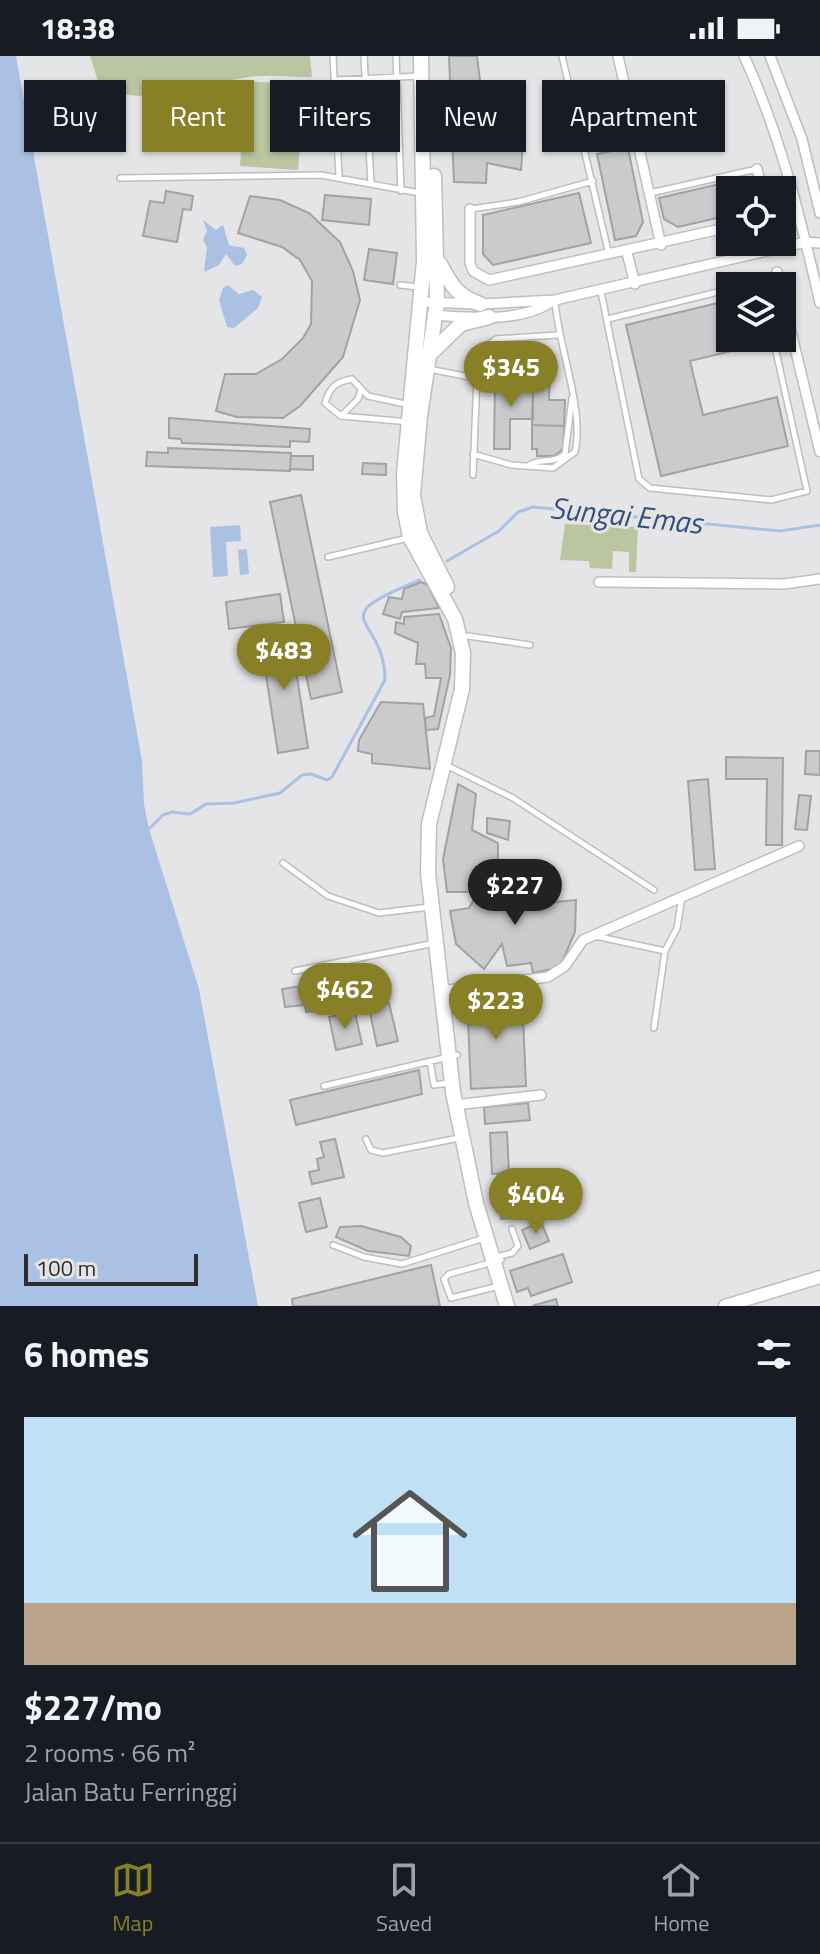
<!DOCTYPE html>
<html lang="en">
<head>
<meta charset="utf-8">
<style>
  body { margin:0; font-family:"Titillium Web",sans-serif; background:#20242c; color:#f1f3f6; height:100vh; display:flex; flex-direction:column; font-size:30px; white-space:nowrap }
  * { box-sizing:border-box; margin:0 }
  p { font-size:26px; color:#9ea1a6 }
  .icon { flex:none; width:44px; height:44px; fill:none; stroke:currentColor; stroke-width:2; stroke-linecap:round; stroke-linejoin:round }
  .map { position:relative; height:1250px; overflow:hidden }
  .drawer { display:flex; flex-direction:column; background:#171b24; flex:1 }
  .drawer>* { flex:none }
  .banner { position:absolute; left:24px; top:24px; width:772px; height:72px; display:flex; gap:16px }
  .fabs { position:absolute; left:716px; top:120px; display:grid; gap:16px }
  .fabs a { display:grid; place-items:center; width:80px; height:80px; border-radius:0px; background:#171b24; box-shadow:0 2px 6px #0004; font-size:40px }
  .scale { position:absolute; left:24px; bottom:20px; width:174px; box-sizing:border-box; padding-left:8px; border:4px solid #2d2d2e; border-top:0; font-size:22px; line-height:28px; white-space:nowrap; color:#2d2d2e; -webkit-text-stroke:6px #e5e5e7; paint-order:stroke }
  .price { position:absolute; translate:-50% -68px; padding:0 18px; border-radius:28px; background:#878027; color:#fff; font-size:26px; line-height:52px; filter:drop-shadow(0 2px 4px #0008) }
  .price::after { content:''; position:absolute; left:50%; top:48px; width:24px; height:18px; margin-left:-12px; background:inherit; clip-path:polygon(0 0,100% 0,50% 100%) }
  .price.selected { background:#222; color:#fff }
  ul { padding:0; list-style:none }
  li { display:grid; align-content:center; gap:16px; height:424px; padding:0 24px }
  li+li { border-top:2px solid #363941 }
  li span { display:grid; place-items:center; height:248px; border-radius:0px; color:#555 }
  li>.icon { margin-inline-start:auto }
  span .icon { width:144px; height:144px; fill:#fffc; stroke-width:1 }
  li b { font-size:34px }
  h2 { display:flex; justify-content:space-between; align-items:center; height:96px; padding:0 24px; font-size:34px }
  .chip { padding:0 28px; border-radius:0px; background:#171b24; box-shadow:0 2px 6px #0004; font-size:28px; line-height:72px }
  .chip.selected { background:#878027; color:#fff }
  .status { display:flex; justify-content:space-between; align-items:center; height:56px; padding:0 40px; background:#171b24; direction:ltr }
  .status svg { height:22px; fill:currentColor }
  .tabs { display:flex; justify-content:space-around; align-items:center; height:112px; border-top:2px solid #363941; background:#171b24; font-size:22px; color:#9ea1a6 }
  .tabs a { display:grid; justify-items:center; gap:4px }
  .tabs .selected { color:#878027 }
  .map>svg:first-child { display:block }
  .green { fill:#bbc5a0 }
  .water { fill:#abc1e4 }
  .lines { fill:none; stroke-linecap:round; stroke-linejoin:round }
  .stream { stroke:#abc1e4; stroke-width:3 }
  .building { fill:#cbcbcd; stroke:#a1a2a3; stroke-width:2 }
  .service-casing { stroke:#bdbebf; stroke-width:8 }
  .minor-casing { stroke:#bdbebf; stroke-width:12 }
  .tertiary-casing { stroke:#bdbebf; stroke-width:15 }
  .primary-casing { stroke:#bdbebf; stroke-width:17 }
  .service { stroke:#fff; stroke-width:5 }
  .minor { stroke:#fff; stroke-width:9 }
  .tertiary { stroke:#fff; stroke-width:12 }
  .primary { stroke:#fff; stroke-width:14 }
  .labels { text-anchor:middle; stroke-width:6; stroke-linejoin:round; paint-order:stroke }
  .water-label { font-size:30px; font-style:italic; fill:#324f7e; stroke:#e5e5e7 }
</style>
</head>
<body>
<div class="status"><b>18:38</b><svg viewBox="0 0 49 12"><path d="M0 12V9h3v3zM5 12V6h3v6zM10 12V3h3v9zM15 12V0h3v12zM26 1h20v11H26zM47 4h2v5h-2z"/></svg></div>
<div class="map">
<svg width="820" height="1250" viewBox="0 0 820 1250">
  <rect width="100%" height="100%" fill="#e5e5e7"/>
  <path class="green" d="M90 0H310L312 21C291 21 268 18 248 21 195 29 156 52 100 32Z
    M246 25 305 29 298 114 240 110Z
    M236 37 241 65 171 77 166 49Z
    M565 468 638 471 636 516H629V496L613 495 612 513 590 512 589 505 560 504Z"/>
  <path class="water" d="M0 0H16L142 705 144 748 149 773 199 933 258 1250H0Z
    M203 164 216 174 223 169 229 189 244 192 247 199 242 208 235 210 226 198 219 209 204 216 207 191 203 184 207 175Z
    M228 229 239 238 253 234 262 241 258 252 234 272 227 271 219 244 223 232Z
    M240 469 241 485 226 486 228 520 213 521 210 471Z
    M247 493 249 518 240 519 238 494Z"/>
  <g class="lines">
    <path class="stream" d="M447 505 499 475 518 456 533 451 780 475 820 469
      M149 773 163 759 172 756 190 758 206 748 234 747 280 737 302 719 311 718 327 724 332 721 385 624C385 558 318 565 420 524"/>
  </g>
  <path class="building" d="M449 0H477L486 74 523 87 521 114 487 107 486 127 454 126Z
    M154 25 164 45 152 51 142 31Z
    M628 92 643 166 636 180 615 184 597 98Z
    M746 122 749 134H730V159L678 171 664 163 659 142Z
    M166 135 193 140 191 154 183 153 177 186 143 180 150 145 164 147Z
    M579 137 591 187 493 209 483 198V159Z
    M325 139 371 143 369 169 322 164Z
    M250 140 280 144 309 157 326 173 340 186 353 215 360 244 343 301 300 350 283 362 237 361 216 355 225 318H256L282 303 303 282 311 268 312 225 300 204 282 191 238 177Z
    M369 193 397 197 393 228 364 224Z
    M730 244V282H764L765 287 690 305 703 359 777 341 788 390 661 420 626 269Z
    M537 318H550L549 344H565L564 370 532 369 533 326Z
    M495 326H533V363H510V393H494Z
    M169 362 310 373 309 386 290 385V391L182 387 181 383 169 382Z
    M532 369 564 370 563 393 554 400H537V393H532Z
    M168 392 291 397 290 415 146 410 147 396 168 397Z
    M291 400H313V414L290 413Z
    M363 407 386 408V419L362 418Z
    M301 439 342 636 311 643 270 446Z
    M421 526 428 529 439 552 402 556 400 563 383 558 389 541 402 543 404 533Z
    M280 538 284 566 229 573 226 546Z
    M439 558 451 592 450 619 438 673 426 674 425 662 434 660 441 622H426L425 608H416L418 587 395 577 396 566 404 568V561Z
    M290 575 308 692 278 697 260 580Z
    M381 646 423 648 430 713 372 707V698L358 695 359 684Z
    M806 695H820V719L805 718Z
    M726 701 783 702 782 789H766L767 723H726Z
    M708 723 715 813 695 814 688 725Z
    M458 728 476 738 472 774 498 787V824H474L472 836H447L443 803Z
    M799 739 811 740 807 774 795 773Z
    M487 762 510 765 508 784 487 777Z
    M529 827 532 848 576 844 575 876 560 911 533 917 531 907 507 910 502 888 484 913 456 888 450 855 469 852 482 829Z
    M315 928 319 954 306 956 305 949 285 951 282 933Z
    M522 938 526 1030 471 1033 467 941Z
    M389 947 398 985 377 990 369 952Z
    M355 956 362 988 336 994 329 961Z
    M419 1014 422 1038 296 1069 290 1044Z
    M528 1047 530 1064 485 1068 484 1051Z
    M507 1076 509 1117 492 1118 490 1077Z
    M335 1083 344 1121 312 1128 309 1116 319 1114 317 1103 324 1101 320 1086Z
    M508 1134 511 1162 501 1163 498 1136Z
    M320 1142 327 1171 306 1176 299 1147Z
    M541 1166 549 1185 530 1193 522 1174Z
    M361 1170 401 1181 411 1190 409 1200 368 1195 336 1181 340 1171Z
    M563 1198 572 1226 531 1240 528 1232 517 1236 510 1215Z
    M431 1209 440 1250H293L292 1243Z
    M556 1243 558 1250H532Z"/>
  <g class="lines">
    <defs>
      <path id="service" d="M333 0 339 121
        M364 0 371 127
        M396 0 401 135
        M562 0 609 199
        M334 24 421 20
        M586 93 636 81
        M120 122 321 119 420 137
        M650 137 757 113
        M471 153 518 146 593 125
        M400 229 418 231
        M744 230H759
        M601 236 639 423 650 432 771 444 807 435 773 282
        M608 263 730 233
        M429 313 475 322
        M352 323 368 340 410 349 420 360 410 366 341 360 325 347C330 331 335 326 352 323Z
        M341 360 358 343 361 334
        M473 398 511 409 553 412 575 396C585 355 558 290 555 245
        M528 410C540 401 553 409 565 398L572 342
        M473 419 478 296 496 283 557 279
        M328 501 408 482
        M468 580 530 589
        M450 711 513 742 654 834
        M283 807 328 840 379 857 429 851
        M595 880 665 895
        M295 915 435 887
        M654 972 665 895 677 872 682 841
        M430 1005 434 1029 449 1027
        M324 1030 457 999
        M366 1083 371 1094 383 1097 459 1082
        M333 1189 364 1201 402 1208 484 1182
        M496 1201 512 1197 518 1190 512 1173
        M499 1230 451 1242 444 1223 449 1218 501 1204"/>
      <path id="minor" d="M618 0 661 189
        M744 0C780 77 801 164 820 247
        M770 0 802 83 820 157
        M757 113 762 134
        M470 153V207L473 215 489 224 730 171
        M627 197 635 228
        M777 216 780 230
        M782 238 820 396
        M422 246 480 248 555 244 806 186 820 187
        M432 259C471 261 521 268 554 244
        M599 526 784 528 820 523
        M441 935 548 921 565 910 583 884 799 790
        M455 1049 541 1039"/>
      <path id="tertiary" d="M725 1250 820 1221"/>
      <path id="primary" d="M421 0 424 205 404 417 405 456 410 481 455 563 463 597 462 633 429 768 428 817 453 1036 476 1147 507 1250
        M434 120 437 246 420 360 413 439 420 477 447 531
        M440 208C451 229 457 240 480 248
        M431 297 461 268 489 261"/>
    </defs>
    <use href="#service" class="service-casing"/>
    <use href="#minor" class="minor-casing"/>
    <use href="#tertiary" class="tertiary-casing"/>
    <use href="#primary" class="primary-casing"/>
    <use href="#service" class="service"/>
    <use href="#minor" class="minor"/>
    <use href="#tertiary" class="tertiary"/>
    <use href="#primary" class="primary"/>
  </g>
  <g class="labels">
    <g class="water-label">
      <text transform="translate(626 460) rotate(6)" y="10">Sungai Emas</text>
    </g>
  </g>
</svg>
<div class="fabs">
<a><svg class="icon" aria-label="locate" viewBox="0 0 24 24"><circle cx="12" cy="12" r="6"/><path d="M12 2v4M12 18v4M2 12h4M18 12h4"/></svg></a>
<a><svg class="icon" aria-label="layers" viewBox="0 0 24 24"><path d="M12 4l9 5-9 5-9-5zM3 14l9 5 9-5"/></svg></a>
</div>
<div class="scale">100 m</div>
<b class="price" style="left:511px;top:353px">$345</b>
<b class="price" style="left:284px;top:636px">$483</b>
<b class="price selected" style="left:515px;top:871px">$227</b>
<b class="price" style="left:345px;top:975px">$462</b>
<b class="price" style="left:496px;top:986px">$223</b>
<b class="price" style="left:536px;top:1180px">$404</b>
<div class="banner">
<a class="chip">Buy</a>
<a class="chip selected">Rent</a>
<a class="chip">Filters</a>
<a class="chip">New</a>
<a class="chip">Apartment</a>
</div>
</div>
<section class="drawer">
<h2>6 homes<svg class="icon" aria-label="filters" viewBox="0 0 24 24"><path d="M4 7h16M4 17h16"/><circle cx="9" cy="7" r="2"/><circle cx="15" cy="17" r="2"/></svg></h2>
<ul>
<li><span style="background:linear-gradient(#bfe0f5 75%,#b9a48a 0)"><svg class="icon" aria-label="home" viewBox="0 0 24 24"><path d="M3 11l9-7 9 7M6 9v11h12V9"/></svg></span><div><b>$227/mo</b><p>2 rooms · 66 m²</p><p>Jalan Batu Ferringgi</p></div></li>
</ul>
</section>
<nav class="tabs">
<a class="selected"><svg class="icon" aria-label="map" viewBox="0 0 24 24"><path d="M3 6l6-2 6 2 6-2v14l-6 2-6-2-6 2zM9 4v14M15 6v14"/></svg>Map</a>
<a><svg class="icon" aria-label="saved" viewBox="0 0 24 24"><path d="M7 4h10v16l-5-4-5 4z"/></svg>Saved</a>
<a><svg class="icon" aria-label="home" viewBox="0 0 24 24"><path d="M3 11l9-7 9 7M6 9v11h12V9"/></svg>Home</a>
</nav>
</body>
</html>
